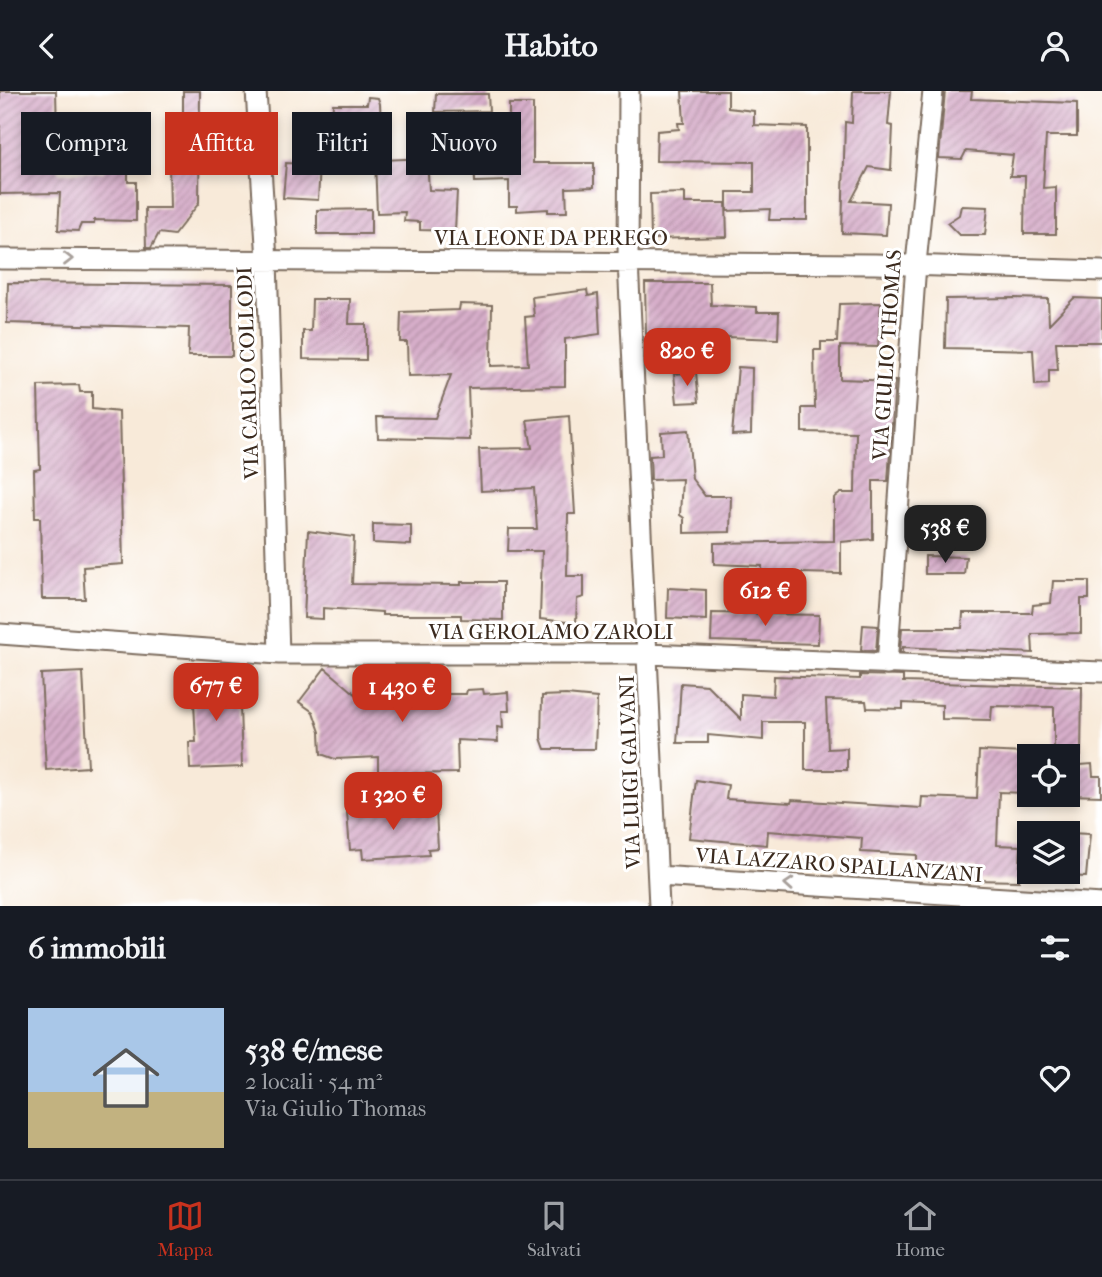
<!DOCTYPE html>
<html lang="it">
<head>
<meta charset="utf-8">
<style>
  body { margin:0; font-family:"IM FELL French Canon",serif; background:#20242c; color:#f1f3f6; height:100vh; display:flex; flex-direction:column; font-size:26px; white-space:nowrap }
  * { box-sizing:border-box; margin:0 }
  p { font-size:23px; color:#9ea1a6 }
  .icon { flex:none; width:38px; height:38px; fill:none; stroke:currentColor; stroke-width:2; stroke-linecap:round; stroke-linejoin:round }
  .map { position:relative; height:815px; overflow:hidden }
  .side { display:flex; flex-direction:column; background:#171b24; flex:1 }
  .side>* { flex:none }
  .guide { position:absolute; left:21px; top:21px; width:700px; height:63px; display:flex; gap:14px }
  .buttons { position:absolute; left:1017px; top:653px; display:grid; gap:14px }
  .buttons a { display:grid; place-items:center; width:63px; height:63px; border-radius:0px; background:#171b24; box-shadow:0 4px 10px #0003; font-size:35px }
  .price { position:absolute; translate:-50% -60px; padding:0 16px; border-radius:14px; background:#c8321e; color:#fff; font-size:23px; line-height:46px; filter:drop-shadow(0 2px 4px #0008) }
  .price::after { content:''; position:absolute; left:50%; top:42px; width:21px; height:16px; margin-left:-10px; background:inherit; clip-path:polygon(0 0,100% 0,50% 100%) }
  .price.selected { background:#222; color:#fff }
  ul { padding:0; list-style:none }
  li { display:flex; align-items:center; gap:21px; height:175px; padding:0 28px }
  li+li { border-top:2px solid #363941 }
  li span { display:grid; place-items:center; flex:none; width:196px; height:140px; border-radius:0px; color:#555 }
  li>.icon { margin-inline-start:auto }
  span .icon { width:84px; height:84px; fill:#fffc; stroke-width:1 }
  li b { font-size:30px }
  h2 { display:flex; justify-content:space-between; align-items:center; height:84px; padding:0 28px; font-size:30px }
  .tag { padding:0 24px; border-radius:0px; background:#171b24; box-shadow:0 4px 10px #0003; font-size:24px; line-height:63px }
  .tag.selected { background:#c8321e; color:#fff }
  header { display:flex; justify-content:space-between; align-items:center; height:91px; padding:0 28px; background:#171b24; font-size:32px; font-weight:800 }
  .tabs { display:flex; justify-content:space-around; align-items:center; height:98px; border-top:2px solid #363941; background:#171b24; font-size:19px; color:#9ea1a6 }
  .tabs a { display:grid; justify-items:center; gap:4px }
  .tabs .selected { color:#c8321e }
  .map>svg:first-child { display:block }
  .building { fill:url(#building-hatch) }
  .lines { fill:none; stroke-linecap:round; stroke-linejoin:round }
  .minor-casing { stroke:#7d6d5f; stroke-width:23 }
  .minor { stroke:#fff; stroke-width:19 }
  .oneway { stroke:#a79f9a }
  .labels { text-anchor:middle; stroke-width:6; stroke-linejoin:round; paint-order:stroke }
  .street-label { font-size:21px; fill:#3b2a1e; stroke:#fff }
</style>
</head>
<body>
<header><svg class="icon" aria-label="back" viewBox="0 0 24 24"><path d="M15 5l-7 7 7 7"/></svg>Habito<svg class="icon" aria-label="person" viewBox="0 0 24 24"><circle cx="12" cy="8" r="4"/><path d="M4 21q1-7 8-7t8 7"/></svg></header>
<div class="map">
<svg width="1102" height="815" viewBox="0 0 1102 815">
  <defs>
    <pattern id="building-hatch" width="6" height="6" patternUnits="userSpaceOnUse" patternTransform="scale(1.75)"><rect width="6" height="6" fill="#d7aeca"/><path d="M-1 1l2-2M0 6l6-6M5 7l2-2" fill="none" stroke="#b08ea3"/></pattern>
  </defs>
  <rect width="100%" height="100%" fill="#fff"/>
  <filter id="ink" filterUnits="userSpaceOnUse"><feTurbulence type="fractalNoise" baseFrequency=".0143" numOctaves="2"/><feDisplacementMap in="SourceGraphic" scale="14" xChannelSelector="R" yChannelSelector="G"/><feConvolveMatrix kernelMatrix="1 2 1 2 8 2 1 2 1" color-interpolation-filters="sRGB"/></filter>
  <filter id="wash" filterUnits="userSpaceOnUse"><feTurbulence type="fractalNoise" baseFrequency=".00686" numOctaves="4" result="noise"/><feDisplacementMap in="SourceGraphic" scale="28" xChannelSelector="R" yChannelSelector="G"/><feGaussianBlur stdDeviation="1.57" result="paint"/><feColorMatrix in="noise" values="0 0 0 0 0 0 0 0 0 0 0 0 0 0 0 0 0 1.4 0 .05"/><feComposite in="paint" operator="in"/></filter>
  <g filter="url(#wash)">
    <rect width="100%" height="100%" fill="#f8ead9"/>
    <g id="blocks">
      <path class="building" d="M0 0H56L58 82 104 81 105 34H128V91H136V130L94 129V133H81L78 140 58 139 60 102 0 103Z
        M183 0H200L199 112 174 144 159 142 151 157H146L145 117H170L168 29 183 28Z
        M682 0H728V17L754 20V34L807 36V129H769L770 118 727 120V101H754V71L656 70 657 40 679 38 678 32H684Z
        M853 0H891L888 34 893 35 891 79 869 76 851 110 888 112 886 144 842 142 845 31 852 32Z
        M945 0H972L971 8 1077 12V45H1046L1043 97 1056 96V143H1024L1025 85H1010L1013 64 966 60 962 68 939 67Z
        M436 3H488L489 20 435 21Z
        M368 6 378 7 380 13 383 69 427 67 429 99 457 100 455 140 420 139V131L404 130 405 121 377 122 375 69 362 70 365 43 331 42 333 13H367Z
        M509 13H533V72H594V96L566 97 567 121H548V118L517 120V115H509V90L475 91 474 68 509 67Z
        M286 72 320 74 318 109 283 107Z
        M685 102V112H726L727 146 651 148 650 103Z
        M961 115 988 116 985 144H959L947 132 959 124Z
        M371 118V143H317V119Z
        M8 192 232 194V265H188L189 237 7 232Z
        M645 192H710L711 214 757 216V221H779L778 248 646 243Z
        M587 199 588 205 598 203 600 243 565 248V295L468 297 470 349 378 347 377 326 435 327 451 284 408 285 407 251H400L401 221 459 219 460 213 492 214 491 275 528 274 525 226 534 225 532 206Z
        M1014 207 1048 208 1049 233 1074 207 1102 208V251H1056L1058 279H1049V293L1035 294 1033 259 945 257 946 208Z
        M312 208H350L349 233H366V269L303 268V240H311Z
        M881 212 878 256 840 255V288L895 290 888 390H873V448L841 451V483L762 481V475L714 473V452L834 450V407L841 402H855L856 342 802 341V317H815L814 259H821V251H837L839 213Z
        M738 276 752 277 751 343 732 344Z
        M696 281 699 311 677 312 674 283Z
        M79 294 80 301H92V318L119 321 123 473 83 476 85 508H42L40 427H35L34 379 40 378 38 295Z
        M569 325 575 423H568L567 485H584V506L577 508 576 532 540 528 542 460H508L509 438H537L534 397 481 400 479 358 532 357 527 329Z
        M688 339 692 388 705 405H731L730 441 684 442V427L680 424 682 388 651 389 650 365 662 364 661 341Z
        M373 433 411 434V454L373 452Z
        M308 440 354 446 352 493 461 494V491H503V529L461 528V524H382V521L323 517V528L304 527Z
        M925 465 966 466 964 483H925Z
        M1053 490H1089V508H1081V542L1032 543 1033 562 903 556V561H900L902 537H962L963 522H1032L1033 514 1051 512Z
        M668 497 706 499V529L667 527Z
        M712 522 819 524 818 553 711 550Z
        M863 534 878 535 876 560 861 559Z
        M325 577 366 612 388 589 404 598 429 596 430 603H466L467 599 483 598 484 603 508 601 509 620H502L503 637 497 636 498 651 457 649 458 682 378 683V666L335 668 321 663 320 641 313 621 299 611Z
        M83 581 88 676 46 679 41 583Z
        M860 584 903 585V591L1082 596 1081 665H1054V616L992 615 991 629 942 628V614L903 612V618L867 617 866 610 826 609 828 658 847 657V679H805V631H763V649L708 644V652H677L681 592 707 594 741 628V603L773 605 774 585 860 588Z
        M239 585 242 676 190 678 189 651H196L194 611H188L187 587Z
        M566 604 597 607 595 658H545L541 647 542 605Z
        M979 660 1029 662V702L999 701 997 754 1021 755 1019 790 974 789 976 777 917 775V764L861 761 862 747 768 740 767 754 689 747 696 689 728 694 726 708 791 712 792 709 921 717 922 706 977 708Z
        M1092 673 1093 685H1101V705L1068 704V675Z
        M426 716V720L436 719 438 757 428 758 429 764 363 768 362 758 350 759 347 721Z
        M1068 742 1090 743 1086 786 1068 785Z"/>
    </g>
  </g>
  <g filter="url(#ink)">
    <use href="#blocks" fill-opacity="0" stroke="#7d6d5f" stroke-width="2"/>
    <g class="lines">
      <defs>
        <path id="minor" d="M256 0 267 169 279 563
          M629 0 628 170 659 815
          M0 168 875 173 1102 180
          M0 543 279 563H648L1102 581
          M887 574 916 173 933 0
          M658 785 1102 813"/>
      </defs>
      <use href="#minor" class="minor-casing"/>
      <use href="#minor" class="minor"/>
    </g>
    <defs><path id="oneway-chevron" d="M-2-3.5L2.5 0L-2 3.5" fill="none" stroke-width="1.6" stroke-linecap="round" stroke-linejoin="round" transform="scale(1.75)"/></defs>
    <g class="oneway">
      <use href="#oneway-chevron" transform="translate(68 168)"/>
      <use href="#oneway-chevron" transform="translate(789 793) rotate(-176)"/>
    </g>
  </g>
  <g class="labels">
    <g class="street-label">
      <text x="551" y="154">VIA LEONE DA PEREGO</text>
      <text transform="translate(887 264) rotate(-86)" y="7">VIA GIULIO THOMAS</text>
      <text transform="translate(248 282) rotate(-92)" y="7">VIA CARLO COLLODI</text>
      <text x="551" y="548">VIA GEROLAMO ZAROLI</text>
      <text transform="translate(630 681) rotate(-92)" y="7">VIA LUIGI GALVANI</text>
      <text transform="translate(839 774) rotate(4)" y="7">VIA LAZZARO SPALLANZANI</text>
    </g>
  </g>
</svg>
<div class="buttons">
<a><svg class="icon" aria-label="locate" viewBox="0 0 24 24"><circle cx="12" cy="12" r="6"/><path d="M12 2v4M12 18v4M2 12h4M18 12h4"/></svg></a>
<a><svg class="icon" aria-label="layers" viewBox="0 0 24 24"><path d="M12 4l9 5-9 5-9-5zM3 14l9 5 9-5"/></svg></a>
</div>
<b class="price" style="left:687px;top:297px">820 €</b>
<b class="price selected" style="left:945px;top:474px">538 €</b>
<b class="price" style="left:765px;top:537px">612 €</b>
<b class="price" style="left:216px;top:632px">677 €</b>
<b class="price" style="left:402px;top:633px">1 430 €</b>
<b class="price" style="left:393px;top:741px">1 320 €</b>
<div class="guide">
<a class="tag">Compra</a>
<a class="tag selected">Affitta</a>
<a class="tag">Filtri</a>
<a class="tag">Nuovo</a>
</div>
</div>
<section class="side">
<h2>6 immobili<svg class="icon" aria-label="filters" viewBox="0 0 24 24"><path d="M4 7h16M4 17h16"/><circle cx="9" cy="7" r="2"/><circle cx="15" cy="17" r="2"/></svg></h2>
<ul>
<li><span style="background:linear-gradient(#a9c7e8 60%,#c2b280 0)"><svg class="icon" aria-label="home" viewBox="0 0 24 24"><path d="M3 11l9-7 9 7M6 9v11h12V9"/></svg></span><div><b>538 €/mese</b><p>2 locali · 54 m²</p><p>Via Giulio Thomas</p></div><svg class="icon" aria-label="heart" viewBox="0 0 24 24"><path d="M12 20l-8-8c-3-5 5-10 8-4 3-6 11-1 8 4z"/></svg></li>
</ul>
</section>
<nav class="tabs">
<a class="selected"><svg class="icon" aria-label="map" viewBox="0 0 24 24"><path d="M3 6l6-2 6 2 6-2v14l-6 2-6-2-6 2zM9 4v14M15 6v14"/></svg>Mappa</a>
<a><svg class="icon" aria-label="saved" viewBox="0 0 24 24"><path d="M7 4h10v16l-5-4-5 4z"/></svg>Salvati</a>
<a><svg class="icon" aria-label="home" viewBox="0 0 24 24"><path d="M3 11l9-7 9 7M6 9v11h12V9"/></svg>Home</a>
</nav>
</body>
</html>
